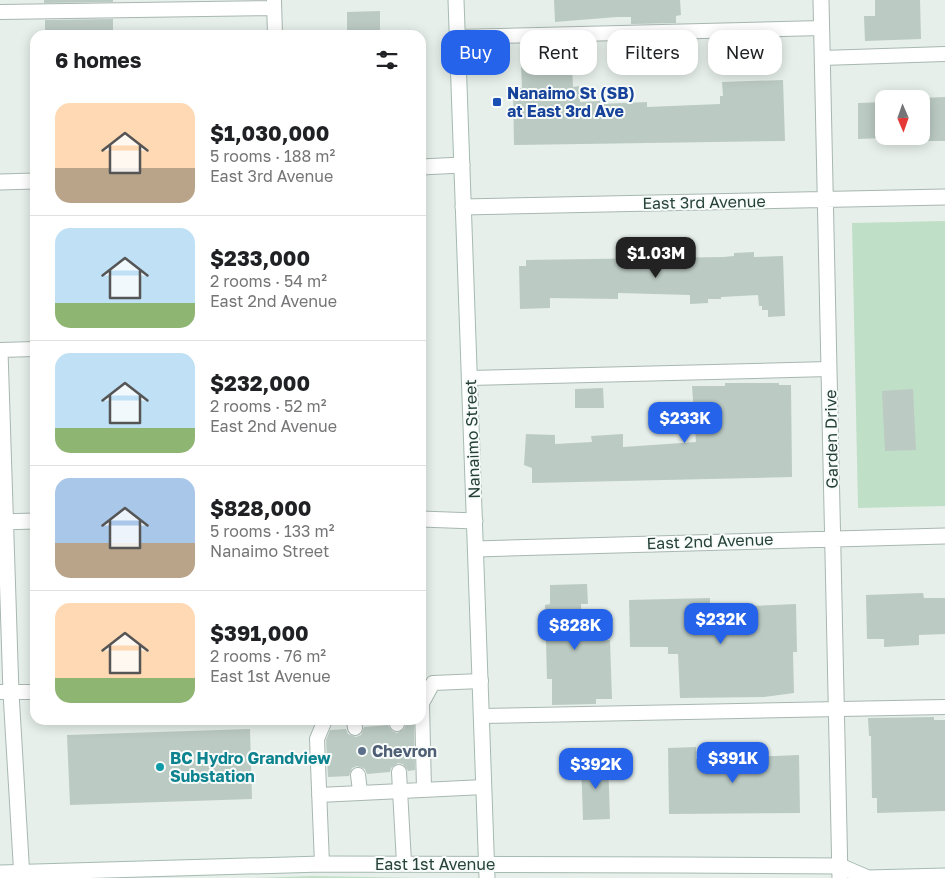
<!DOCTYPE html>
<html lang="en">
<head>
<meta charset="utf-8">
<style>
  body { margin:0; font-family:"Golos Text",sans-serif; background:#f2f2f2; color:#202124; height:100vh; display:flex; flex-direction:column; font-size:19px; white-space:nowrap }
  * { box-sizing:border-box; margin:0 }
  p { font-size:16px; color:#757577 }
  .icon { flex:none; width:28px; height:28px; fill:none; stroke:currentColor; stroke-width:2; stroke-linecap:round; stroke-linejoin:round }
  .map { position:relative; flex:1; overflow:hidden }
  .panel { position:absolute; left:30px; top:30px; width:396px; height:695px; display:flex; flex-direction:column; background:#fff; border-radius:15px; box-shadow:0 2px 12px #0003 }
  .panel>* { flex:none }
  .banner { position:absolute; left:441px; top:30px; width:429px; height:45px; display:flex; gap:10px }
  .needle { width:32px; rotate:178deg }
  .fabs { position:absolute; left:875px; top:90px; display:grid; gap:10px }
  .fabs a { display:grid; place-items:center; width:55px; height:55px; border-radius:10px; background:#fff; box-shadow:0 2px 12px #0003; font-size:25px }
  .price { position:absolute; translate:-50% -42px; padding:0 11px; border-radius:10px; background:#2563eb; color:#fff; font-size:16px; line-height:32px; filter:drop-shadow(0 1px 2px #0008) }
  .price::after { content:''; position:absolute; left:50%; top:30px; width:15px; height:11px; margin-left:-8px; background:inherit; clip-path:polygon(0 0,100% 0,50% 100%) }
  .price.current { background:#222; color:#fff }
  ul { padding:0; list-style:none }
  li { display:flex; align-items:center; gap:15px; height:125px; padding:0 25px }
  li+li { border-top:1px solid #e0e0e0 }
  li span { display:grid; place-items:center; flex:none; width:140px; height:100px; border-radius:15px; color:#555 }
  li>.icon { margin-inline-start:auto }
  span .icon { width:60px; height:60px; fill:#fffc; stroke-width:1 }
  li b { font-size:21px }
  h2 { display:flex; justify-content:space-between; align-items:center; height:60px; padding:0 25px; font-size:21px }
  .pill { padding:0 18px; border-radius:15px; background:#fff; box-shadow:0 2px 12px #0003; font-size:18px; line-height:45px }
  .pill.current { background:#2563eb; color:#fff }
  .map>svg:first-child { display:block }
  .green { fill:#c0dfc7 }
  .building { fill:#bbcac3 }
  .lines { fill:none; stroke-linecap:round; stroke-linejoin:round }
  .lane-casing { stroke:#a8b7b1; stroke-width:16 }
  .street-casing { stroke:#a8b7b1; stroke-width:17 }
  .secondary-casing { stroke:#a5bab1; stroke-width:17 }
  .lane { stroke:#fff; stroke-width:14 }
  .street { stroke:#fff; stroke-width:15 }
  .secondary { stroke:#fff; stroke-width:15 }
  .transit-dot { fill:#1a4fb4; stroke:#f7fbf9; stroke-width:2 }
  .service-dot { fill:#5c6f8a; stroke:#f7fbf9; stroke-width:2 }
  .culture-dot { fill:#0f9aa8; stroke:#f7fbf9; stroke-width:2 }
  .labels { text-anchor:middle; stroke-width:4; stroke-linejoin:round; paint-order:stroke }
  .transit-label { font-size:16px; font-weight:bold; fill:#164399; stroke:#f7fbf9; text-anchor:start }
  .street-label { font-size:16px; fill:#254138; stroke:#f7fbf9 }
  .service-label { font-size:16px; font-weight:bold; fill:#4e5e75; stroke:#f7fbf9; text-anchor:start }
  .culture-label { font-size:16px; font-weight:bold; fill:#0d838f; stroke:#f7fbf9; text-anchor:start }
</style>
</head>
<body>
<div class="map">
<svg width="945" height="878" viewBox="0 0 945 878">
  <rect width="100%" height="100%" fill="#e6efea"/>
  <path class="green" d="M945 221V506L858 508 852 223Z
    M313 876 421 878H253Z"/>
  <path class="building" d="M44 0H113V2L44 3Z
    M554 0H680L681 15 676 16V23L631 24V17H617L555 22Z
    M875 0H920L921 39 865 41 864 16H875Z
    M380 11V32H377V35H351V30H347V12Z
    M113 19V35H45V20Z
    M677 40 678 68 652 69 651 66 633 67 632 41Z
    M571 43 573 87 579 86 580 102 600 101V104L647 102V107L720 104V96H723L722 82 783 80 785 141 514 145 513 89 522 88 520 45Z
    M945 97V141H921V98Z
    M884 102V138L858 139V103Z
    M754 252V257L783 256 785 316 768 317V310H762V306H759L758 295 721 297V299H708V303L690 304V295L618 293V299L550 298V308L520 309 519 266H526V260L723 257 734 256V253Z
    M725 383H779V385H791L792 477 532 483V468L524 465 526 434 555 435V444L592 442 591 436 623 434V447L696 442 692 386H725Z
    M603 388 604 408H575V389Z
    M913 389 916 450 885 451 882 391Z
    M587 584 588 604H581L582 641 610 640 612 699H596V704L552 705V679H547L545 605 550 604V585Z
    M923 593 924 598H945V634L919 635V645L884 647V639H867L866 595Z
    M710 598V605L728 604V607L796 604 797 652H793L794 693 764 697 680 698 678 654H668V647H630L629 600Z
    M934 717V720H945V811L877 813V798H872L871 736H869L868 718Z
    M414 723 415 770 408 771 403 764 398 763 391 768 390 772 367 774 365 769 357 766 352 768 349 776 328 777 326 740 330 730 346 729 348 734 356 737 361 735 364 727 388 725 392 731 397 733 404 729 406 724Z
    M250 729 252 799 70 805 67 735Z
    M696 747V759L799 755 800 813 669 814 668 748Z
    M608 759 610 819 583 820 581 760Z"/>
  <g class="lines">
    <defs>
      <path id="lane" d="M274 1 275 35
        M0 12 274 8
        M457 37 822 28
        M822 58 945 54
        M0 350 35 349
        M470 378 829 369
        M0 692H35
        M421 705 433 683 481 681
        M422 705 424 789
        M482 716 945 707
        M354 720 355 728
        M397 720V724
        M399 772 404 863
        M358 775 360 791
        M319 795 484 787
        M322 864 317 739 325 720"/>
      <path id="street" d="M821 0 840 878
        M421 167 462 165
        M0 182 35 181
        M463 207 945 197
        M0 351 11 693 22 878
        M421 519 475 521
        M0 522 35 521
        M476 549 945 536"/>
      <path id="secondary" d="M456 0 487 878
        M0 873 322 864 677 865 840 866 868 878
        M868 878 945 876"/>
    </defs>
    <use href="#lane" class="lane-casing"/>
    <use href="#street" class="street-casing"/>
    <use href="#secondary" class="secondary-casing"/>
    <use href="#lane" class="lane"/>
    <use href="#street" class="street"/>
    <use href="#secondary" class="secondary"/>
  </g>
  <rect class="transit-dot" x="492" y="97" width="10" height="10" rx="2.5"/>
  <circle class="service-dot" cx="362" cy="751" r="5"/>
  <circle class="culture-dot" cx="160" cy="767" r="5"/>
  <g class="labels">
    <g class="transit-label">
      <text x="507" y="99">Nanaimo St (SB)<tspan x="507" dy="18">at East 3rd Ave</tspan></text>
    </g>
    <g class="street-label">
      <text transform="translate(704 202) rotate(-1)" y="6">East 3rd Avenue</text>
      <text transform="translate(472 439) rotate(-92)" y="6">Nanaimo Street</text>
      <text transform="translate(831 439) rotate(-91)" y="6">Garden Drive</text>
      <text transform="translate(710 541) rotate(-2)" y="6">East 2nd Avenue</text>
      <text x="435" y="870">East 1st Avenue</text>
    </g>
    <g class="service-label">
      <text x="372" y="757">Chevron</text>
    </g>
    <g class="culture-label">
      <text x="170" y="764">BC Hydro Grandview<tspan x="170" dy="18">Substation</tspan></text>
    </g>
  </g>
</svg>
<div class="fabs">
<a><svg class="needle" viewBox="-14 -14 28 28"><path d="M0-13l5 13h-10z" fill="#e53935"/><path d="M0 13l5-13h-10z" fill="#757577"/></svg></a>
</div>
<b class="price current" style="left:656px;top:279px">$1.03M</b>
<b class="price" style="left:685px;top:444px">$233K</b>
<b class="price" style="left:721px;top:645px">$232K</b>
<b class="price" style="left:575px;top:651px">$828K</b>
<b class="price" style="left:733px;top:784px">$391K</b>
<b class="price" style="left:596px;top:790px">$392K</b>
<div class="banner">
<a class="pill current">Buy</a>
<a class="pill">Rent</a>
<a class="pill">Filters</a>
<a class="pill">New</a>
</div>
<section class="panel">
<h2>6 homes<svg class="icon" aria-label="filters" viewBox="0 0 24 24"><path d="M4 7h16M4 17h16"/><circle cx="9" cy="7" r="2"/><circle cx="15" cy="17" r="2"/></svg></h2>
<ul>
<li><span style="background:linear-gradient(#ffd9b3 65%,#b9a48a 0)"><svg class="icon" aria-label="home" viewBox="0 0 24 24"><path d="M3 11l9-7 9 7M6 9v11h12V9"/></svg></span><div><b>$1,030,000</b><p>5 rooms · 188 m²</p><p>East 3rd Avenue</p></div></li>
<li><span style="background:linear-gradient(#bfe0f5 75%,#8fb573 0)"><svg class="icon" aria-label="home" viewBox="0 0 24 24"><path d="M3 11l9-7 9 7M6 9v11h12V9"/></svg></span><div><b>$233,000</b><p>2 rooms · 54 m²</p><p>East 2nd Avenue</p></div></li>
<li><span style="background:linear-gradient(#bfe0f5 75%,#8fb573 0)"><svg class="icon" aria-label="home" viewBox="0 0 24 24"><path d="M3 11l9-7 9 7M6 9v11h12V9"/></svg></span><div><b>$232,000</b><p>2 rooms · 52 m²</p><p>East 2nd Avenue</p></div></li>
<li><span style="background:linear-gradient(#a9c7e8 65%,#b9a48a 0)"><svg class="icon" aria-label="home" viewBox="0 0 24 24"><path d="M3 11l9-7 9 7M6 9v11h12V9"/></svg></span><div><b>$828,000</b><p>5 rooms · 133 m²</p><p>Nanaimo Street</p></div></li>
<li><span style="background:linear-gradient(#ffd9b3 75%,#8fb573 0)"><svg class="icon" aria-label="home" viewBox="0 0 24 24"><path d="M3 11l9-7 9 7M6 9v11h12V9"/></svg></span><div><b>$391,000</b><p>2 rooms · 76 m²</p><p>East 1st Avenue</p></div></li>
</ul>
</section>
</div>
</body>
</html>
